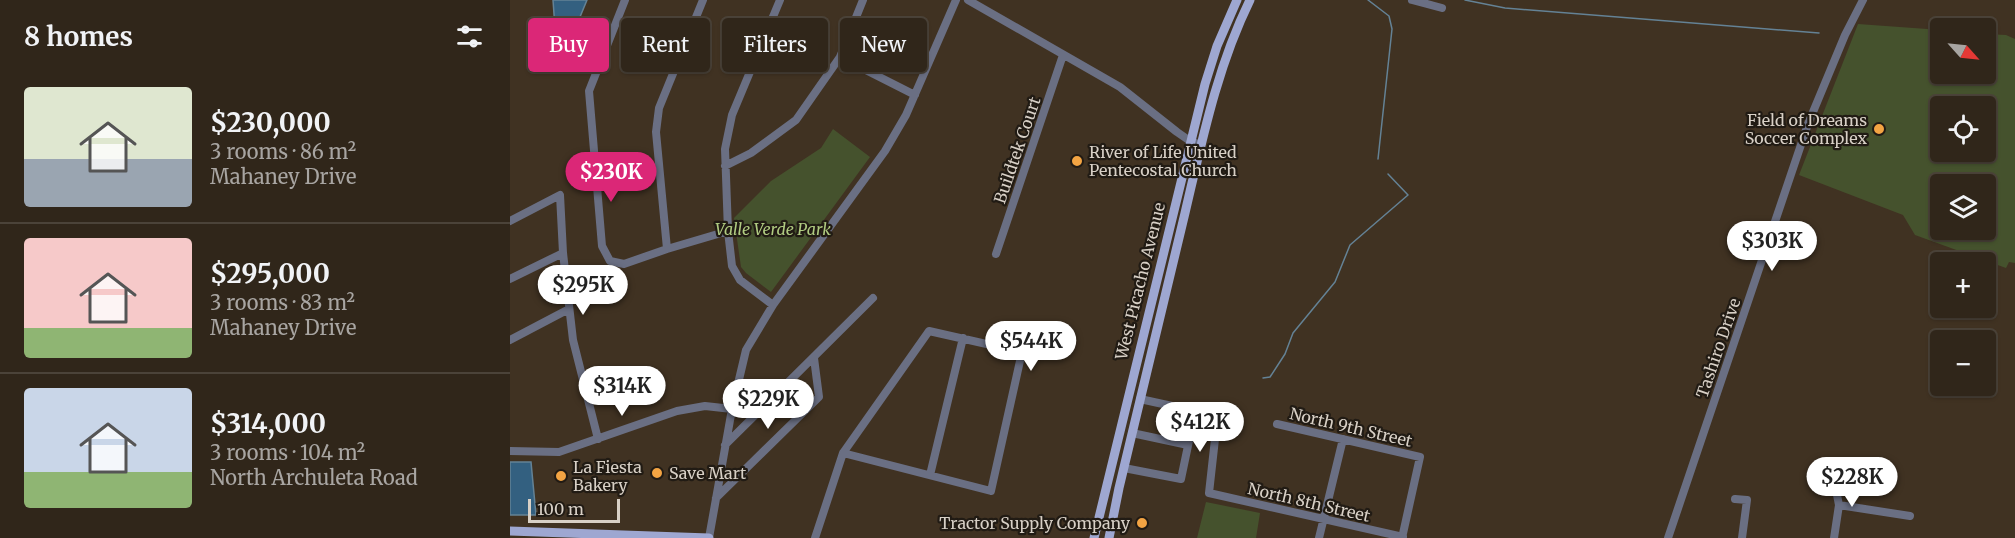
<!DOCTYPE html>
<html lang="en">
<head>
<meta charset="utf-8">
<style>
  body { margin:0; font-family:Merriweather,serif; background:#3c3227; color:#f1f3f6; height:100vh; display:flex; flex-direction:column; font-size:22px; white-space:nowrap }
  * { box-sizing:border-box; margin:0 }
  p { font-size:20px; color:#a8a5a2 }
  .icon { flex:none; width:33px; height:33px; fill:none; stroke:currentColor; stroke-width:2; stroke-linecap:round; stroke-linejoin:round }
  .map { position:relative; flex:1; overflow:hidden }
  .drawer { display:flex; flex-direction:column; background:#30261a; width:510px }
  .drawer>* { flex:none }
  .banner { position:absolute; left:18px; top:18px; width:570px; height:54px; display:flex; gap:12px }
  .needle { width:39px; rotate:117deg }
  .controls { position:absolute; left:1420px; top:18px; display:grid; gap:12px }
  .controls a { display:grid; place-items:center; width:66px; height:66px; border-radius:6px; background:#30261a; box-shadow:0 2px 4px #0004,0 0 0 2px #4b4339; font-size:30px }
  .scale { position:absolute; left:18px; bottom:15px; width:92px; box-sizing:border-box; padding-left:6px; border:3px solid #d8d0c6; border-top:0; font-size:16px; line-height:21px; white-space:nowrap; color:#d8d0c6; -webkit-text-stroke:4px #211b14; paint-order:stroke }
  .price { position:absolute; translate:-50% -51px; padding:0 14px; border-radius:21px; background:#fff; color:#222; font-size:20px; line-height:39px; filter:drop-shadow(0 2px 3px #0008) }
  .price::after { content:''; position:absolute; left:50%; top:36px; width:18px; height:14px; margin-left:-9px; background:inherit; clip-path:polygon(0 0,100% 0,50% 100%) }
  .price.selected { background:#db2777; color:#fff }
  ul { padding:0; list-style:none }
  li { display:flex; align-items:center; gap:18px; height:150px; padding:0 24px }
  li+li { border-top:2px solid #4b4339 }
  li span { display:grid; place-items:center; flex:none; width:168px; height:120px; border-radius:6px; color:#555 }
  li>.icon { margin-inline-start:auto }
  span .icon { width:72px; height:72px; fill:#fffc; stroke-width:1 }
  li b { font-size:26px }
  h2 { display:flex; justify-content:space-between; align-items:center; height:72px; padding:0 24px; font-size:26px }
  .chip { padding:0 21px; border-radius:6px; background:#30261a; box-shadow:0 2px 4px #0004,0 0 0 2px #4b4339; font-size:21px; line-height:54px }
  .chip.selected { background:#db2777; color:#fff }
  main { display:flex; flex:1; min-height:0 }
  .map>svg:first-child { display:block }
  .green { fill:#45522d; fill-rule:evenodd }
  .water { fill:#336080; stroke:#648295; stroke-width:1.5 }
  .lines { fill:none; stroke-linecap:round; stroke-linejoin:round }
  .stream { stroke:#648295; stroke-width:1.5 }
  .minor { stroke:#6a6f83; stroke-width:8 }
  .major { stroke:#9ea7d1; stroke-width:9 }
  .poi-dot { fill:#f3a443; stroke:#211b14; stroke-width:2 }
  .labels { text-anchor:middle; stroke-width:4.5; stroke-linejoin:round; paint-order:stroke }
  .poi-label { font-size:16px; fill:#d8d0c6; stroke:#211b14; text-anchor:start }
  .street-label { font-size:16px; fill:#d8d0c6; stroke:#211b14 }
  .park-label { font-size:16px; font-style:italic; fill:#b0cb81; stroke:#211b14 }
</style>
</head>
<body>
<main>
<section class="drawer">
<h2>8 homes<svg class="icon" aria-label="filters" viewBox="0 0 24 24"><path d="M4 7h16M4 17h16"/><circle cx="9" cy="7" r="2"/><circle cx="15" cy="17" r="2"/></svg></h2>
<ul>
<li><span style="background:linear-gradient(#dfe7d0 60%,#9aa5b1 0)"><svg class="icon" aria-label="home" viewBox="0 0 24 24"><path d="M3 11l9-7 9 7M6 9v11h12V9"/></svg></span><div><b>$230,000</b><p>3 rooms · 86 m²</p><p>Mahaney Drive</p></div></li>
<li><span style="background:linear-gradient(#f6c9c9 75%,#8fb573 0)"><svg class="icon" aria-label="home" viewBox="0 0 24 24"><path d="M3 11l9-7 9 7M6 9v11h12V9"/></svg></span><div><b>$295,000</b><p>3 rooms · 83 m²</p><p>Mahaney Drive</p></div></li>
<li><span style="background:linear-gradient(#c9d6e8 70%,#8fb573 0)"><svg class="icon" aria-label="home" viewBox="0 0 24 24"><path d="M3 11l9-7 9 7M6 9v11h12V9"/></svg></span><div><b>$314,000</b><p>3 rooms · 104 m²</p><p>North Archuleta Road</p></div></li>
</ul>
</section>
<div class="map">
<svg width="1505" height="538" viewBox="0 0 1505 538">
  <rect width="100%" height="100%" fill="#403222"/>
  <path class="green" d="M1348 24 1431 30V74H1476V34L1496 35 1505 39V263L1499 262 1496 268 1405 235 1393 215 1289 175ZM1431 106H1476V152H1431ZM1431 184H1476V230H1431Z
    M323 129 360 157 261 292 236 273 231 267 224 218 261 181 311 148Z
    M696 502 750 513 746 538H687Z"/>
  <path class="water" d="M43 0H77L48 70Z
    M0 462H21L26 515H0Z"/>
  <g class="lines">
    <path class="stream" d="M858 0 879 16 882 29 868 159
      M955 0 995 8 1309 33
      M753 378 760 377 775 354 783 333 825 282 840 245 898 195 878 174"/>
    <path class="minor" d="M115 0 79 91 92 246 100 261 114 264 157 249 218 231 215 149 222 115 270 0
      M458 0 610 87 667 132 680 141 691 145
      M902 0 932 8
      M330 57 405 95
      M215 166 241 153 286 120 330 57 353 0
      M0 221 50 195 53 253 63 340 88 439
      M218 231 222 266 230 280 263 305
      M157 249 146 132 149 108 193 0
      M486 254 553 55
      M0 279 53 253
      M0 340 59 309
      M630 399 685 411
      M708 412 699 493 893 537
      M767 424 910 457 892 538
      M622 433 678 445
      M215 445 363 298
      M0 451 49 452 167 411 195 406 222 409
      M614 468 671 479 683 422
      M420 475 453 338
      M206 498 309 397 304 358
      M1225 499 1237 500 1232 538
      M1329 505 1400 516
      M199 538 222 409 236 350 263 305 375 151 396 115 446 0
      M305 538 333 453 419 331 512 352 481 491 333 453
      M809 538 833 439
      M1158 538 1298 124 1335 35 1353 0
      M1324 538 1329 505 1324 480"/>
    <path class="major" d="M0 531 199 538
      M584 538 695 84 707 46 727 0
      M599 538 609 488C631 396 653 305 675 213 692 141 707 67 740 0"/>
  </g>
  <g class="poi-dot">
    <circle cx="1369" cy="129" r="6"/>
    <circle cx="567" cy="161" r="6"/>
    <circle cx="147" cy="473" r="6"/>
    <circle cx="51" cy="476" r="6"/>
    <circle cx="632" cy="523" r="6"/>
  </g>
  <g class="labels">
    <g class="poi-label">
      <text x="1357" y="126" text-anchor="end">Field of Dreams<tspan x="1357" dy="18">Soccer Complex</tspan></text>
      <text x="579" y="158">River of Life United<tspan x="579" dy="18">Pentecostal Church</tspan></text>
      <text x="63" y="473">La Fiesta<tspan x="63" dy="18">Bakery</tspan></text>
      <text x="159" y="479">Save Mart</text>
      <text x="620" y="529" text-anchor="end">Tractor Supply Company</text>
    </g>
    <g class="street-label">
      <text transform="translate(507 150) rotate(-71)" y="6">Buildtek Court</text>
      <text transform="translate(630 281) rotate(-76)" y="6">West Picacho Avenue</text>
      <text transform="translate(1208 348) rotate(-71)" y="6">Tashiro Drive</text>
      <text transform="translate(841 427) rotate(13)" y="6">North 9th Street</text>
      <text transform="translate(799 502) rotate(13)" y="6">North 8th Street</text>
    </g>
    <g class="park-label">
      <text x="263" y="235">Valle Verde Park</text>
    </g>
  </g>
</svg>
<div class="controls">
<a><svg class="needle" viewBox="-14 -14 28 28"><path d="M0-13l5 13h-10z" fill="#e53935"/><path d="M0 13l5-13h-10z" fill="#a8a5a2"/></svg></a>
<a><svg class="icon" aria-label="locate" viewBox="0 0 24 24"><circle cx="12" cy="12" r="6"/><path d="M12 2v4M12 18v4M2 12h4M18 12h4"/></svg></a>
<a><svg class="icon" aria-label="layers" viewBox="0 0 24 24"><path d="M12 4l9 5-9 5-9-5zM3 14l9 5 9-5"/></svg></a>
<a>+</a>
<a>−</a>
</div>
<div class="scale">100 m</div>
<b class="price selected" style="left:101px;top:203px">$230K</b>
<b class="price" style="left:1262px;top:272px">$303K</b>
<b class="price" style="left:73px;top:316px">$295K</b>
<b class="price" style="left:521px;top:372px">$544K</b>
<b class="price" style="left:112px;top:417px">$314K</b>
<b class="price" style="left:258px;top:430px">$229K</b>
<b class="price" style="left:690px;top:453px">$412K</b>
<b class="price" style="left:1342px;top:508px">$228K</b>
<div class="banner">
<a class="chip selected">Buy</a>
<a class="chip">Rent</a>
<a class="chip">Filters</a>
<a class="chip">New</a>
</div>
</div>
</main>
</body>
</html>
